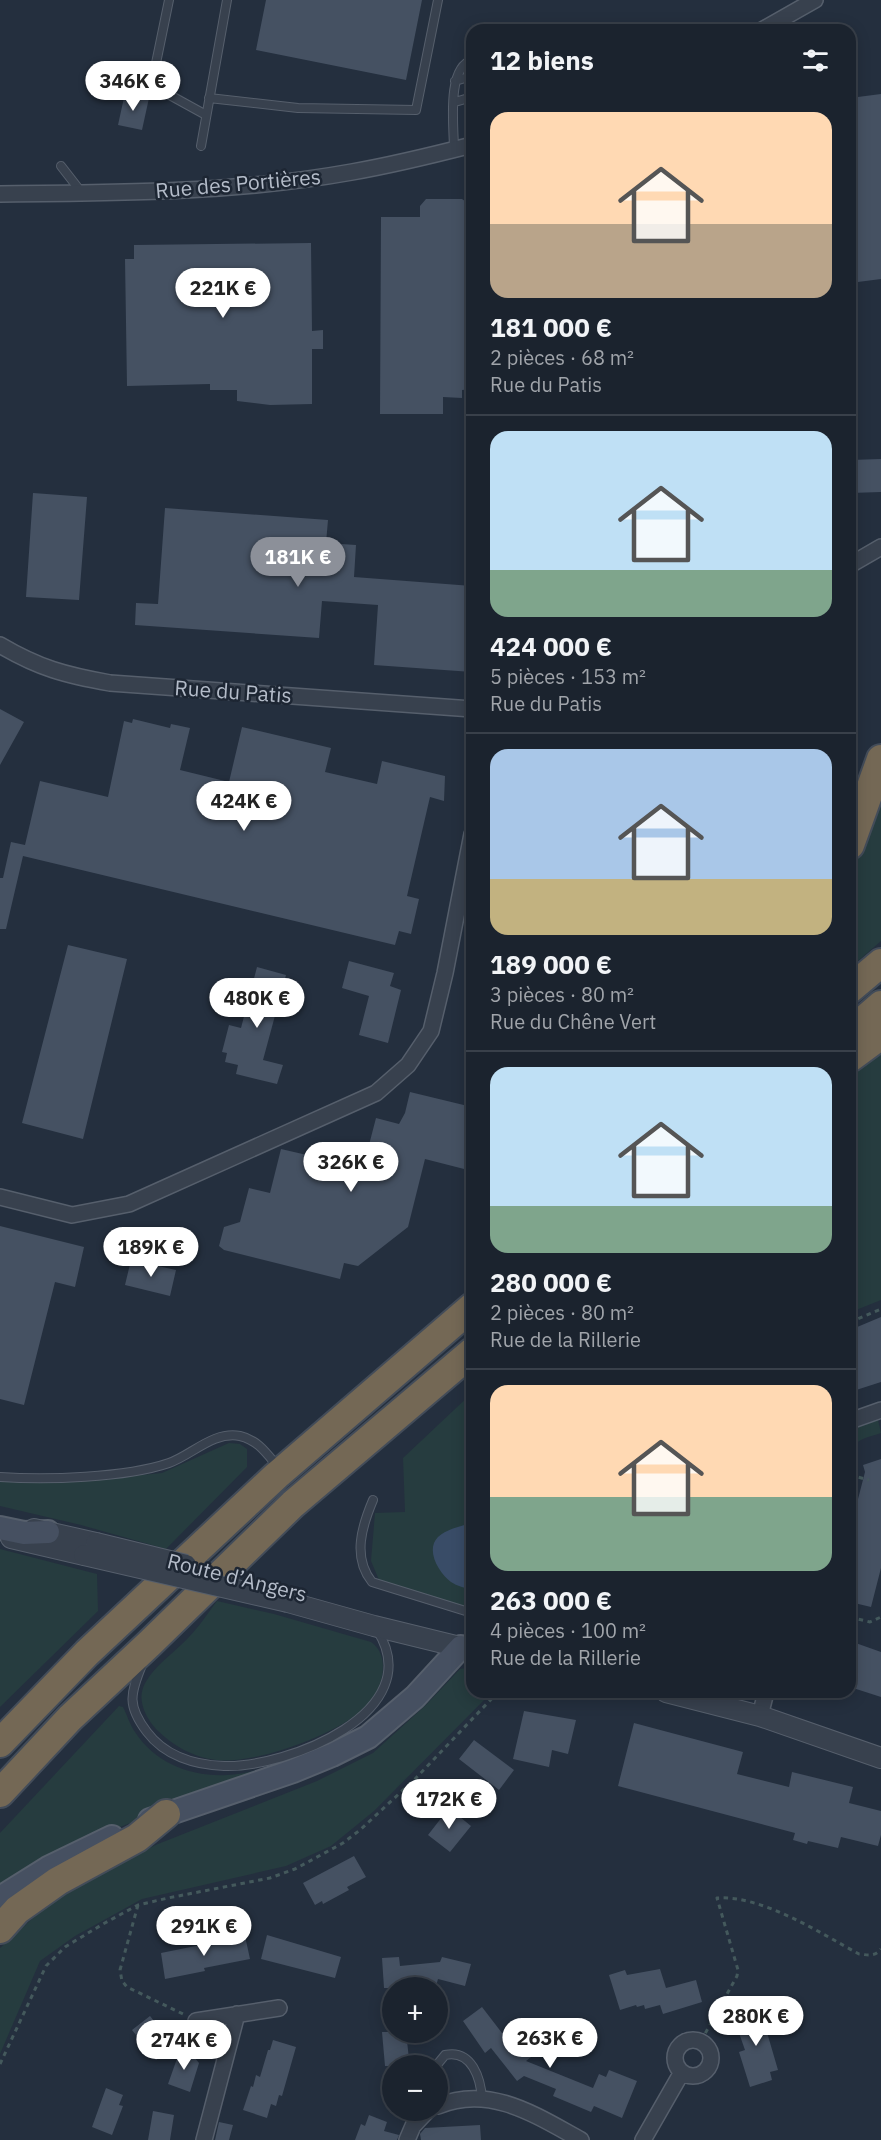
<!DOCTYPE html>
<html lang="fr">
<head>
<meta charset="utf-8">
<style>
  body { margin:0; font-family:"IBM Plex Sans",sans-serif; background:#282f3a; color:#f1f3f6; height:100vh; display:flex; flex-direction:column; font-size:22px; white-space:nowrap }
  * { box-sizing:border-box; margin:0 }
  p { font-size:20px; color:#a0a4aa }
  .icon { flex:none; width:33px; height:33px; fill:none; stroke:currentColor; stroke-width:2; stroke-linecap:round; stroke-linejoin:round }
  .map { position:relative; flex:1; overflow:hidden }
  .panel { position:absolute; left:466px; top:24px; width:390px; height:1674px; display:flex; flex-direction:column; background:#1b232e; border-radius:18px; box-shadow:0 3px 15px #0003,0 0 0 2px #39404a }
  .panel>* { flex:none }
  .buttons { position:absolute; left:382px; top:1977px; display:grid; gap:12px }
  .buttons a { display:grid; place-items:center; width:66px; height:66px; border-radius:50%; background:#1b232e; box-shadow:0 3px 15px #0003,0 0 0 2px #39404a; font-size:30px }
  .price { position:absolute; translate:-50% -51px; padding:0 14px; border-radius:21px; background:#fff; color:#222; font-size:20px; line-height:39px; filter:drop-shadow(0 2px 3px #0008) }
  .price::after { content:''; position:absolute; left:50%; top:36px; width:18px; height:14px; margin-left:-9px; background:inherit; clip-path:polygon(0 0,100% 0,50% 100%) }
  .price.current { background:#8c9099; color:#fff }
  ul { padding:0; list-style:none }
  li { display:grid; align-content:center; gap:12px; height:318px; padding:0 24px }
  li+li { border-top:2px solid #39404a }
  li span { display:grid; place-items:center; height:186px; border-radius:18px; color:#555 }
  li>.icon { margin-inline-start:auto }
  span .icon { width:108px; height:108px; fill:#fffc; stroke-width:1 }
  li b { font-size:26px }
  h2 { display:flex; justify-content:space-between; align-items:center; height:72px; padding:0 24px; font-size:26px }
  .map>svg:first-child { display:block }
  .green { fill:#263c3f }
  .water { fill:#394c67 }
  .building { fill:#455162 }
  .lines { fill:none; stroke-linecap:round; stroke-linejoin:round }
  .service-casing { stroke:#565f6c; stroke-width:10 }
  .minor-casing { stroke:#565f6c; stroke-width:18 }
  .tertiary-casing { stroke:#565f6c; stroke-width:22 }
  .secondary-casing { stroke:#565f6c; stroke-width:26 }
  .motorway-casing { stroke:#434c59; stroke-width:32 }
  .path { stroke:#44595c; stroke-width:3; stroke-dasharray:4.5 4.5; stroke-linecap:butt }
  .service { stroke:#38414e; stroke-width:8 }
  .minor { stroke:#38414e; stroke-width:15 }
  .tertiary { stroke:#38414e; stroke-width:20 }
  .secondary { stroke:#465061; stroke-width:22 }
  .motorway { stroke:#746855; stroke-width:28 }
  .tertiary-bridge-casing { stroke:#565f6c; stroke-width:22; stroke-linecap:butt }
  .tertiary-bridge { stroke:#38414e; stroke-width:20 }
  .labels { text-anchor:middle; stroke-width:5; stroke-linejoin:round; paint-order:stroke }
  .street-label { font-size:21px; fill:#b4bcc9; stroke:#1d2633 }
</style>
</head>
<body>
<div class="map">
<svg width="881" height="2140" viewBox="0 0 881 2140">
  <rect width="100%" height="100%" fill="#242f3e"/>
  <path class="green" d="M881 783V941L851 967V866Z
    M881 1051V1300L851 1312V1075Z
    M472 1393V1609L379 1580 371 1561 375 1513 405 1512 403 1458Z
    M878 1420 881 1433C869 1437 858 1438 851 1449V1430Z
    M229 1443 240 1444 247 1449V1467L166 1549 81 1525 0 1506V1481H81L162 1473Z
    M0 1549 97 1574 98 1611 0 1707Z
    M217 1601 274 1614 371 1642C393 1657 381 1694 364 1709 335 1735 254 1765 216 1760 192 1757 172 1745 156 1729 146 1718 138 1702 143 1688 151 1668 174 1653 189 1637 199 1627 208 1613 217 1601Z
    M472 1667V1692H492L374 1811 331 1846 286 1866 142 1899 75 1936 40 1961 0 2054V1948L44 1908 93 1874 158 1844 317 1781 373 1753 426 1705 460 1669Z
    M119 1706 123 1707C127 1715 130 1725 135 1732 155 1763 191 1777 227 1775 240 1775 255 1770 268 1768L85 1841 0 1889V1833Z"/>
  <path class="water" d="M472 1523V1590C465 1588 457 1586 451 1582 439 1573 425 1550 438 1537 447 1529 461 1526 472 1523Z"/>
  <path class="building" d="M266 0H422L406 80 256 50Z
    M125 93 149 98 142 130 118 125Z
    M881 94V279L850 283V98Z
    M426 199H462L469 204 472 211V389L462 390V398L443 397V414H380L381 217H420V206Z
    M311 243 312 331 323 330V349H312V404L270 405 237 401V390H210V384L127 386 125 259H134V245Z
    M881 459V492L850 493V460Z
    M33 493 87 497 79 600 26 597Z
    M165 508 328 520 326 543 356 545 354 577 472 586V672L374 665 378 605 322 601 319 638 135 625 136 603 158 604Z
    M0 709 24 722 0 765Z
    M133 719 170 728 171 724 190 728 180 770 229 782 242 727 331 748 325 772 377 784 382 761 445 776 444 801 430 797 407 896 419 899 411 934 399 931 395 945 23 856 6 929H0V878H3L11 842 25 845 40 781 108 797 124 721 132 723Z
    M68 945 127 959 83 1139 22 1123Z
    M349 961 394 973 390 986 401 990 388 1043 359 1035 369 996 342 988Z
    M257 967 286 975 263 1060 283 1065 277 1084 236 1074 238 1065 225 1062 227 1053 222 1052 229 1025 241 1028Z
    M410 1092 472 1107V1151L468 1170 425 1159 408 1227 358 1266 344 1263 340 1279 224 1250 219 1246 224 1227 240 1222 249 1188 270 1193 281 1149 363 1168 376 1118 399 1124 405 1113Z
    M0 1226 84 1247 75 1287 55 1282 24 1405 0 1399Z
    M131 1260 176 1270 170 1296 125 1285Z
    M881 1317V1382L850 1392V1330Z
    M881 1459V1568L871 1607 850 1602V1530L865 1472 863 1465Z
    M850 1641 881 1652V1697L850 1687Z
    M524 1711 576 1720 568 1754 552 1750 549 1767 513 1759Z
    M634 1723 743 1752 737 1774 789 1787 792 1772 853 1787 849 1803 881 1811V1835L878 1846 841 1837 838 1848 808 1841 807 1844 793 1840 795 1833 618 1786Z
    M474 1740 514 1770 499 1790 459 1759Z
    M449 1808 471 1826 450 1852 428 1835Z
    M354 1856 366 1877 347 1887 349 1890 323 1904 322 1901 315 1905 303 1883Z
    M267 1935 341 1957 335 1978 261 1959Z
    M245 1936 250 1959 204 1968 205 1971 165 1979 161 1953Z
    M399 1957 400 1966 440 1962 442 1957 471 1964 465 1986 438 1979 436 1986 426 1988H384L382 1958Z
    M660 1969 666 1988 696 1980 702 2002 663 2014 660 2005 645 2009 644 2005 637 2007 636 2005 620 2010 609 1975 625 1970 627 1975Z
    M759 2005 778 2070 770 2072 772 2080 750 2087 739 2052 745 2050 739 2033H742L735 2013Z
    M482 2007 502 2033 513 2025 519 2031 535 2054 526 2061 593 2088 599 2074 606 2077 609 2070 637 2081 622 2118 594 2106 591 2112 553 2096 556 2089 524 2076 517 2081 491 2048 485 2053 463 2021Z
    M150 2016 174 2046 156 2060 132 2030Z
    M382 2032H406L409 2059 402 2060 403 2066H385Z
    M273 2040 296 2047 282 2096 279 2095 276 2106 271 2104 267 2118 243 2110 251 2086 253 2087 256 2075 260 2077 268 2050H270Z
    M186 2047 199 2063 190 2092 168 2084 179 2053Z
    M106 2088 123 2095 119 2105 123 2106 112 2135 92 2127Z
    M153 2111 174 2115 170 2140H148Z
    M369 2115 387 2122 384 2131 399 2135 397 2140H355L361 2124 365 2126Z
    M219 2122 233 2125 229 2140H215Z
    M480 2125 481 2140H421L420 2134 425 2128Z"/>
  <g class="lines">
    <defs>
      <path id="service" d="M169 0 154 73 157 85 166 93 206 115
        M455 81 472 76
        M209 98 298 108 416 110 438 0
        M455 102 472 97
        M201 146 227 0
        M454 150C454 127 446 68 472 60
        M61 166 82 193
        M0 1477C46 1480 125 1478 169 1463 192 1455 213 1431 240 1436 258 1440 267 1454 278 1467
        M373 1500C362 1526 352 1557 372 1582L472 1613
        M142 1665C130 1694 127 1706 147 1732 165 1756 195 1765 224 1766 287 1768 430 1712 377 1630
        M436 2066 445 2055C472 2049 481 2079 482 2100"/>
      <path id="minor" d="M762 30 815 0
        M0 194C118 193 236 193 352 172 392 165 433 155 472 145
        M850 565 881 547
        M0 645C39 668 65 675 110 683L472 709
        M0 1197 72 1215 129 1204 376 1093 408 1065 431 1031 445 973 472 834
        M850 1421 881 1410
        M760 1716 766 1692
        M196 2021 279 2008
        M675 2058a18 18 0 1 1 36 0a18 18 0 1 1-36 0Z
        M438 2106C490 2084 537 2116 581 2140
        M204 2140 237 2014
        M407 2140 413 2126 428 2110
        M643 2140 682 2072"/>
      <path id="tertiary" d="M34 1529 96 1543
        M11 1538 84 1555
        M288 1602 374 1626 472 1650
        M666 1692 760 1716 881 1758"/>
      <path id="secondary" d="M0 1528 24 1533 48 1532
        M150 1820 293 1771 332 1755 368 1737 415 1697 461 1647
        M0 1898 48 1868 112 1837"/>
      <path id="motorway" d="M850 845 881 759
        M850 989 881 963
        M850 1032 881 1005
        M850 1058 881 1035
        M0 1743 87 1653 276 1476 472 1307
        M0 1793 70 1718 149 1644 293 1504 472 1352
        M0 1929 17 1910 58 1881 137 1838 166 1814"/>
    </defs>
    <use href="#service" class="service-casing"/>
    <use href="#minor" class="minor-casing"/>
    <use href="#tertiary" class="tertiary-casing"/>
    <use href="#secondary" class="secondary-casing"/>
    <use href="#motorway" class="motorway-casing"/>
    <path class="path" d="M850 1322 881 1309
      M850 1475 869 1480
      M850 1617 870 1622 881 1617
      M554 1692 572 1695 573 1692
      M138 1905 120 1970 122 1981 127 1987 183 2014
      M701 2041 737 1976 738 1970 717 1898C762 1895 820 1933 859 1954 868 1955 875 1957 881 1949
      M0 2064 46 1966 65 1947 103 1924 138 1905 168 1898 270 1878 295 1869 343 1843 360 1830 415 1779 498 1692"/>
    <use href="#service" class="service"/>
    <use href="#minor" class="minor"/>
    <use href="#tertiary" class="tertiary"/>
    <use href="#secondary" class="secondary"/>
    <use href="#motorway" class="motorway"/>
    <defs>
      <path id="tertiary-bridge" d="M96 1543 186 1565
        M84 1555 288 1602"/>
    </defs>
    <use href="#tertiary-bridge" class="tertiary-bridge-casing"/>
    <use href="#tertiary-bridge" class="tertiary-bridge"/>
  </g>
  <g class="labels">
    <g class="street-label">
      <text transform="translate(238 184) rotate(-5)" y="7">Rue des Portières</text>
      <text transform="translate(233 692) rotate(4)" y="7">Rue du Patis</text>
      <text transform="translate(237 1578) rotate(14)" y="7">Route d’Angers</text>
    </g>
  </g>
</svg>
<div class="buttons">
<a>+</a>
<a>−</a>
</div>
<b class="price" style="left:133px;top:112px">346K €</b>
<b class="price" style="left:223px;top:319px">221K €</b>
<b class="price current" style="left:298px;top:588px">181K €</b>
<b class="price" style="left:244px;top:832px">424K €</b>
<b class="price" style="left:257px;top:1029px">480K €</b>
<b class="price" style="left:351px;top:1193px">326K €</b>
<b class="price" style="left:151px;top:1278px">189K €</b>
<b class="price" style="left:449px;top:1830px">172K €</b>
<b class="price" style="left:204px;top:1957px">291K €</b>
<b class="price" style="left:756px;top:2047px">280K €</b>
<b class="price" style="left:550px;top:2069px">263K €</b>
<b class="price" style="left:184px;top:2071px">274K €</b>
<section class="panel">
<h2>12 biens<svg class="icon" aria-label="filters" viewBox="0 0 24 24"><path d="M4 7h16M4 17h16"/><circle cx="9" cy="7" r="2"/><circle cx="15" cy="17" r="2"/></svg></h2>
<ul>
<li><span style="background:linear-gradient(#ffd9b3 60%,#b9a48a 0)"><svg class="icon" aria-label="home" viewBox="0 0 24 24"><path d="M3 11l9-7 9 7M6 9v11h12V9"/></svg></span><div><b>181 000 €</b><p>2 pièces · 68 m²</p><p>Rue du Patis</p></div></li>
<li><span style="background:linear-gradient(#bfe0f5 75%,#7fa58c 0)"><svg class="icon" aria-label="home" viewBox="0 0 24 24"><path d="M3 11l9-7 9 7M6 9v11h12V9"/></svg></span><div><b>424 000 €</b><p>5 pièces · 153 m²</p><p>Rue du Patis</p></div></li>
<li><span style="background:linear-gradient(#a9c7e8 70%,#c2b280 0)"><svg class="icon" aria-label="home" viewBox="0 0 24 24"><path d="M3 11l9-7 9 7M6 9v11h12V9"/></svg></span><div><b>189 000 €</b><p>3 pièces · 80 m²</p><p>Rue du Chêne Vert</p></div></li>
<li><span style="background:linear-gradient(#bfe0f5 75%,#7fa58c 0)"><svg class="icon" aria-label="home" viewBox="0 0 24 24"><path d="M3 11l9-7 9 7M6 9v11h12V9"/></svg></span><div><b>280 000 €</b><p>2 pièces · 80 m²</p><p>Rue de la Rillerie</p></div></li>
<li><span style="background:linear-gradient(#ffd9b3 60%,#7fa58c 0)"><svg class="icon" aria-label="home" viewBox="0 0 24 24"><path d="M3 11l9-7 9 7M6 9v11h12V9"/></svg></span><div><b>263 000 €</b><p>4 pièces · 100 m²</p><p>Rue de la Rillerie</p></div></li>
</ul>
</section>
</div>
</body>
</html>
